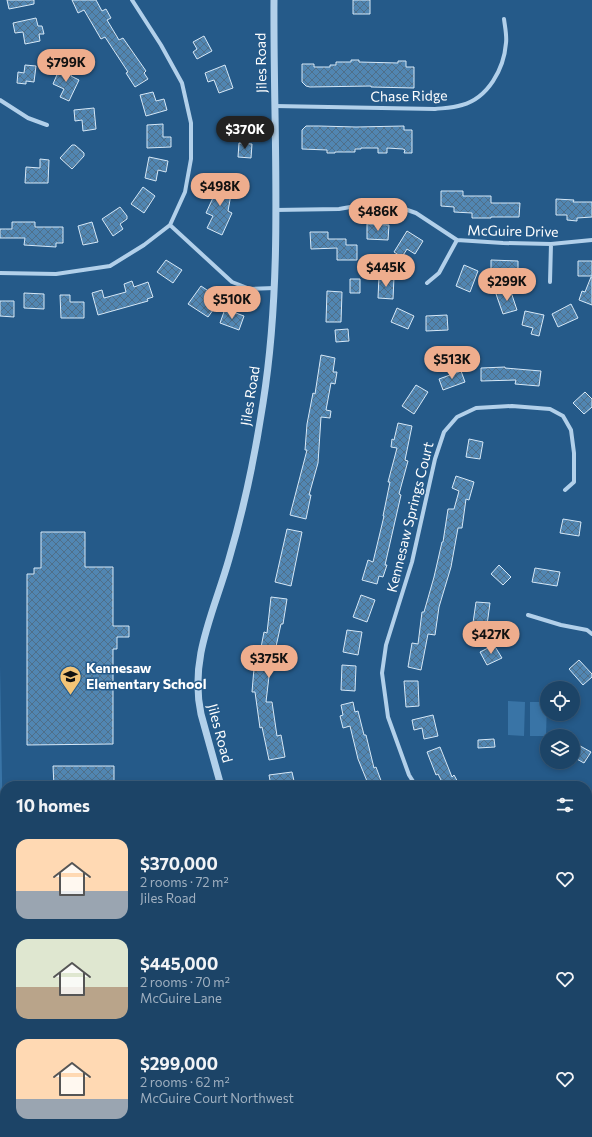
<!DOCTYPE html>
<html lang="en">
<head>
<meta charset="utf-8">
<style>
  body { margin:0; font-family:Commissioner,sans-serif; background:#254b6d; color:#f1f3f6; height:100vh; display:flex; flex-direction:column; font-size:15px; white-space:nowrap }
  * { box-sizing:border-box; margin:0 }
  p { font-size:13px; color:#a0b0c0 }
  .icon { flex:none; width:22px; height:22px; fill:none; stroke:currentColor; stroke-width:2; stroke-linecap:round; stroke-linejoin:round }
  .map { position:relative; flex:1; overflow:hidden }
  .side { position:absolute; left:0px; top:781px; width:592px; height:356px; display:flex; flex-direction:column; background:#1c4467; border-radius:16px 16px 0 0; box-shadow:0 2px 6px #0003,0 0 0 1px #3a5c7b }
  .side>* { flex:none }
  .tools { position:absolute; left:540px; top:681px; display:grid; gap:8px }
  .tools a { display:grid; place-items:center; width:40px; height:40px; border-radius:50%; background:#1c4467; box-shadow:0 2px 6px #0003,0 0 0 1px #3a5c7b; font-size:20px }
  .price { position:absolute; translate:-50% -34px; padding:0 9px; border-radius:14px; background:#eead8d; color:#111; font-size:13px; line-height:26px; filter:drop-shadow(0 1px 2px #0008) }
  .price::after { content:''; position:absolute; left:50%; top:24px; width:12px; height:9px; margin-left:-6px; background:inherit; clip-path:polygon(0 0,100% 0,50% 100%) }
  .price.selected { background:#222; color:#fff }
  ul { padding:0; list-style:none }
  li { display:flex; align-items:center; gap:12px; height:100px; padding:0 16px }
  li span { display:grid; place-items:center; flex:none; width:112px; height:80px; border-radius:12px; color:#555 }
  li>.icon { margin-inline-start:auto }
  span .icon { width:48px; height:48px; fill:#fffc; stroke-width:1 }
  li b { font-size:17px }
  h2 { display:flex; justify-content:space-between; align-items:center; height:48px; padding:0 16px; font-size:17px }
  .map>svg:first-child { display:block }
  .park { fill:#3974a6 }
  .building { fill:url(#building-cross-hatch); stroke:#d6e8f7 }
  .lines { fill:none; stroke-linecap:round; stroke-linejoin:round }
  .minor { stroke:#b2d0ea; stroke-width:4 }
  .tertiary { stroke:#b2d0ea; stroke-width:7 }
  .secondary { stroke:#dcebf8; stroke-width:8 }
  .labels { text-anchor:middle; stroke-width:3; stroke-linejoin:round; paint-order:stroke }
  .street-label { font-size:14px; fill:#fff; stroke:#255a89 }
  .poi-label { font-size:14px; font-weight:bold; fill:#fff; stroke:#255a89; text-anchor:start }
</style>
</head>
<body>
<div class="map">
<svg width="592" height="1137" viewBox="0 0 592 1137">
  <defs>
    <pattern id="building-cross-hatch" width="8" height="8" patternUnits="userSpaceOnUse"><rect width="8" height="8" fill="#5186b2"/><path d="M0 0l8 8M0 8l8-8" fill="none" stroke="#4f6f89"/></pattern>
  </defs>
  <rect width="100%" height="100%" fill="#255a89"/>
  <path class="park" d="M0 666 5 948 0 947Z
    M508 701 525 702 524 736 508 735Z
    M530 702H547L546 736H530Z"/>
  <path class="building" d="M7 0H34V4L9 9Z
    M72 0H96L102 11 106 9 111 18 107 20 119 40 123 38 146 71 144 73 148 79 135 87 126 73 128 72 105 37 101 39 84 10 78 13Z
    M353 0H370V14H353Z
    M36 18 38 26H42L44 34H39L40 41 25 44 23 32 15 33 13 23Z
    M204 36 212 51 197 59 193 52 197 49 193 42Z
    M351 60H359V62L398 63V61H406V67H414V88L371 87V86L310 87 306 86 302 82V64H314V67H330V65H336V62H351Z
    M25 65 36 66 34 82 26 81V84L17 83 18 72 24 73Z
    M225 65 233 88 219 93 214 80 208 82 205 73Z
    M67 68 73 71 71 76 79 80 69 101 60 97 64 89 53 84 59 70 65 72Z
    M153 92 156 101 164 99 167 110 146 116 140 95Z
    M94 108 96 129 83 131 82 120 75 121 74 110Z
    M163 124V137H171V147L147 148V125Z
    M306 126H319L356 127 404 126V130H412V153H404L405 150 403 149 387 148V153H378V148H361V149H355V152H335V153H327V150L302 149V130Z
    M239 143 252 144 251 158 238 157Z
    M72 145H75L84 153V156L72 169 60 158Z
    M149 157 168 161 166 172 158 170 156 181 145 178Z
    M40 159 49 160 48 183H25L26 167 40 168Z
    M215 180 233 183 228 211 232 213 222 235 207 228 213 216 206 213 217 189H213Z
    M143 187 155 196 144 213 131 204Z
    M441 191H463V196H491V203H520L519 217H491V218H472V213L454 212V207L441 206Z
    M556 199 574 200 573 202H592V217L577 218V221L567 220V215H556Z
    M120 207 127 216V219L120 224 123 229 113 236 102 219Z
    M12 222H35V227H63V243H56V247L24 245 25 238H0V229H12Z
    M92 222 98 242 83 245 78 226Z
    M367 224 389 225 388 240 367 239Z
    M407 231 423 241 415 254 407 249 402 257 394 252Z
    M310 232H328V239H346V245H357V260H337V248L311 249Z
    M166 260 182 270 173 283 157 272Z
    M491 260 518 261V270H513V276L491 275Z
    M578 261H592V276H578Z
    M464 265 478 271 470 292 456 286Z
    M379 276 394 277 393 299 378 298Z
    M591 277H592V305L579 300 582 291 585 292Z
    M350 279H360V293H350Z
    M132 281 134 287 148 282 153 297 147 299 148 301 98 315 92 293 102 290 104 298 126 292 124 284Z
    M201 286 210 292 205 298 216 306 208 317 188 304Z
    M510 289 517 310 503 314 496 294Z
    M327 291 342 292 341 322H326Z
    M24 293 44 294V309L24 308Z
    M60 295H70V302H84V318H61Z
    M0 301H14V317L0 316Z
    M571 304 578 318 558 327 552 314Z
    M397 308 414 316 408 329 391 322Z
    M225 309 244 316 239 330 220 323Z
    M525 311 544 315 539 336 531 334 533 328 522 325Z
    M447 315 448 330 426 331V316Z
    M348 329 349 341 336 342 335 330Z
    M321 355 335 358 333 372H337L335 384 331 383 326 410 331 411 330 418 321 417 318 463 309 495H311L306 519 290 515 307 450H305L307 424 313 393 315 394Z
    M505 367V368L541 371 539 386 515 384 516 380 481 381V368Z
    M461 371 465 382 443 390 439 379Z
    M416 385 428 392 414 414 402 406Z
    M585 392 592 399V407L584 414 573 403Z
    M398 423 412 426 405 460 408 461 399 494 401 495 385 565H387L383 577 379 576 377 584 362 580 368 560 373 562 384 516H383L390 482H388L397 448 391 447 392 439 394 440Z
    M469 439 483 442 480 459 466 457Z
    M456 476 474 482 469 500 466 499 462 528H458L451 567 439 607 435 635 428 634 421 670 408 667 412 643 418 644 422 612H424L434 577 442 542H443L448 509H454L459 491 452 488Z
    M563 519 581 522 579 536 560 533Z
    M287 529 302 532 291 586 275 582Z
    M41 532H85V567H113V626H129V637H117V649H113V744L27 745V574H34V568H41Z
    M499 565 511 577 503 585 491 574Z
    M535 568 560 572 557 586 532 582Z
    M361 595 375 600 367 622 353 617Z
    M271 597 287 599 283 624H281L273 660 271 659 266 702H272L277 736 281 735 285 757 269 760 262 727 260 728 255 692H252L254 668H257L264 632 267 633Z
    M476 602 490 603 487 625 473 623Z
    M347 630 362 632 358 655 343 652Z
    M494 645 502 658 487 665 480 652Z
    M579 660 592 674V677L583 685 569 669Z
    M342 665 356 666 355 691 341 690Z
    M404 681H418L419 706 406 707Z
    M353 702 355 712 358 711 364 735H366L374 768 376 767 383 786H369L358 759 350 726 343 728 340 716 343 715 341 705Z
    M433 715 438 736 424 739 422 728 414 730 412 720Z
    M494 739 495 747 478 748V740Z
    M573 742 591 752 584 763 573 757Z
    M440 747 452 777 454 775 460 786H444L438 774 436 775 427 752Z
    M53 766H114V786H54Z
    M292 772 294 781 290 782 291 786H271L269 775Z"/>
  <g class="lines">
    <path class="minor" d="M0 100 28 118 47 125
      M275 106 435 109C444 108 453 108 462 105 488 98 504 69 506 43 507 36 505 27 504 19
      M275 210 339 209 373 203 393 205 416 213 457 240 503 243 551 244 592 240
      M170 225 232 282 250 289 274 288
      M0 273 56 274 110 266 144 245 170 225 185 192 191 159V123L182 83 161 45 132 0
      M550 282 551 244
      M427 283 439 273 457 240
      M528 615 561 625 587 630 592 634
      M416 786 409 775 388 717 382 673 386 645 412 562 435 459 444 432 457 417 476 408 512 406 550 409 563 416 571 430 574 453V482L565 490
      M587 925 592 924"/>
    <path class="tertiary" d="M221 786 201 714C189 658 214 612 229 559 244 508 255 456 263 403 284 271 273 134 274 0
      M348 1132 350 1137"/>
    <path class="secondary" d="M0 966 5 967
      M444 1132 452 1137
      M355 1137 356 1132"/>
  </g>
  <defs>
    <symbol id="school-pin" viewBox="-11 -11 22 30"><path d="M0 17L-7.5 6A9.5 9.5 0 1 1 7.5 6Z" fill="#f3c476" stroke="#255a89"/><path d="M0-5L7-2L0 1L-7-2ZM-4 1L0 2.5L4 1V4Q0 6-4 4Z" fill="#111"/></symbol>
  </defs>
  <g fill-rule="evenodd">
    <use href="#school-pin" x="58" y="664" width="25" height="34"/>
  </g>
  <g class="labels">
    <g class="street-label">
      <text transform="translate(261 63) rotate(-91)" y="5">Jiles Road</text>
      <text transform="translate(409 96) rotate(-1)" y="5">Chase Ridge</text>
      <text transform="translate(513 231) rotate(1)" y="5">McGuire Drive</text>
      <text transform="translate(250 396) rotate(-81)" y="5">Jiles Road</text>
      <text transform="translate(410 517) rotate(-76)" y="5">Kennesaw Springs Court</text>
      <text transform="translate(220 733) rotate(75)" y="5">Jiles Road</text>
    </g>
    <g class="poi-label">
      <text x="86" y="673">Kennesaw<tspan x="86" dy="16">Elementary School</tspan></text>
    </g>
  </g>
</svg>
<div class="tools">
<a><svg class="icon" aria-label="locate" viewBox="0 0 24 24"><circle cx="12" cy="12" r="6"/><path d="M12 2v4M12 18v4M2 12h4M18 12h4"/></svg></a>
<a><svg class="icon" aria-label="layers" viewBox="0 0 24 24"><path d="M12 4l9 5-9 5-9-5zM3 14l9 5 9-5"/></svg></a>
</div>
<b class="price" style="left:66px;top:83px">$799K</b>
<b class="price selected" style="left:245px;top:150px">$370K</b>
<b class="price" style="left:220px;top:207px">$498K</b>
<b class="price" style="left:378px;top:232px">$486K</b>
<b class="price" style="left:386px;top:288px">$445K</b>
<b class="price" style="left:507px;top:302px">$299K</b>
<b class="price" style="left:232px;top:320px">$510K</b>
<b class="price" style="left:452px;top:380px">$513K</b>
<b class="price" style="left:491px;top:655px">$427K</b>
<b class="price" style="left:269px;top:679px">$375K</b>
<section class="side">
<h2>10 homes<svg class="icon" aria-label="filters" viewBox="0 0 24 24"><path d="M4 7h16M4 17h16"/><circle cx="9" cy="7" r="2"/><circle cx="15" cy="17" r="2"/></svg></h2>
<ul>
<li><span style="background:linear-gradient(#ffd9b3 65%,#9aa5b1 0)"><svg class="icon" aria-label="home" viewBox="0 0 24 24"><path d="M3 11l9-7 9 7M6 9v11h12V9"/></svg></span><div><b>$370,000</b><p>2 rooms · 72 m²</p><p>Jiles Road</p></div><svg class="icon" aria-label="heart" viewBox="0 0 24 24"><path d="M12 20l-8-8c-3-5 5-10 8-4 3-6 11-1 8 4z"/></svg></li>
<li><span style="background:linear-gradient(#dfe7d0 60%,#b9a48a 0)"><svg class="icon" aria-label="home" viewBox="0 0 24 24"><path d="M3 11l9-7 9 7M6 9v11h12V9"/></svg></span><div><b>$445,000</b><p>2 rooms · 70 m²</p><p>McGuire Lane</p></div><svg class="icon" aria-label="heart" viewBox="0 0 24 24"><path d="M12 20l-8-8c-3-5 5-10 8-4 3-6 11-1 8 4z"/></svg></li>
<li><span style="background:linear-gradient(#ffd9b3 75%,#9aa5b1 0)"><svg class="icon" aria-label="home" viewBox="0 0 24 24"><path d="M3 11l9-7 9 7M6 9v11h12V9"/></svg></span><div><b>$299,000</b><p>2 rooms · 62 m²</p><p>McGuire Court Northwest</p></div><svg class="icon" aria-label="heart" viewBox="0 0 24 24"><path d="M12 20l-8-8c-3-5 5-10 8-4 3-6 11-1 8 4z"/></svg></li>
</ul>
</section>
</div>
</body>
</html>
